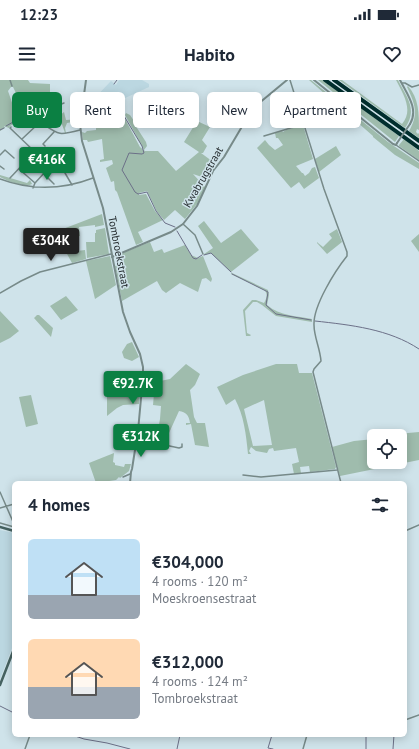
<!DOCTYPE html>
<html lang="en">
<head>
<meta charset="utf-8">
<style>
  body { margin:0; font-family:"PT Sans",sans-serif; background:#f2f2f3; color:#1f2937; height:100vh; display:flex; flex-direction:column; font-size:15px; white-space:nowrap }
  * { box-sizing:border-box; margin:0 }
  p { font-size:13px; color:#747a83 }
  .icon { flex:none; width:22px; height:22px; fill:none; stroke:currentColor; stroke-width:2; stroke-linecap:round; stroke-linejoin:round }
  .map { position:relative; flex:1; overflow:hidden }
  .side { position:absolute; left:12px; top:401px; width:395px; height:256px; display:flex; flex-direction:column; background:#fff; border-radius:6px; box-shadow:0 2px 10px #0003 }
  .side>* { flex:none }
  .banner { position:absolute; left:12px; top:12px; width:395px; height:36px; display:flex; gap:8px }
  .controls { position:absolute; left:367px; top:349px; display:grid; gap:8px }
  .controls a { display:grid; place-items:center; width:40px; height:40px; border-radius:6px; background:#fff; box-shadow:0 2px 10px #0003; font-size:20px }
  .price { position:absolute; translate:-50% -34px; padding:0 9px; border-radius:4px; background:#0b8043; color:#fff; font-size:13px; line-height:26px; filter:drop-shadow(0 1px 2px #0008) }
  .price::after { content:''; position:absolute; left:50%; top:24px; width:12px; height:9px; margin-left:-6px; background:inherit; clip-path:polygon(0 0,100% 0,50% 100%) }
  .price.on { background:#222; color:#fff }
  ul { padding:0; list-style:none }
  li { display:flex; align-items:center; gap:12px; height:100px; padding:0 16px }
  li span { display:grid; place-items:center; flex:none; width:112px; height:80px; border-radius:6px; color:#555 }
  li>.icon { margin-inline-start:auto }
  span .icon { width:48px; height:48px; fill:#fffc; stroke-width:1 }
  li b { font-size:17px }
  h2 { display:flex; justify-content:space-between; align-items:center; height:48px; padding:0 16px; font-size:17px }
  .tag { padding:0 14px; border-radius:6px; background:#fff; box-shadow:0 2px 10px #0003; font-size:14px; line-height:36px }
  .tag.on { background:#0b8043; color:#fff }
  .status { display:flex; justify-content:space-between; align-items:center; height:28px; padding:0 20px; background:#fff; direction:ltr }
  .status svg { height:11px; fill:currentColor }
  header { display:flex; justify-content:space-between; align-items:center; height:52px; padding:0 16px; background:#fff; font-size:18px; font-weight:600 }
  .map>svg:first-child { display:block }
  .built { fill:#bbd7e1 }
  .green { fill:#9fbcad; fill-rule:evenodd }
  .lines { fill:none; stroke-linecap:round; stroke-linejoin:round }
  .stream { stroke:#6c7088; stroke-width:1 }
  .minor { stroke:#778a89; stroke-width:1.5 }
  .tertiary { stroke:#778a89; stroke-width:2 }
  .secondary { stroke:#466261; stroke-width:2.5 }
  .motorway { stroke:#002e2d; stroke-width:4 }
  .tertiary-bridge { stroke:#778a89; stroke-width:2 }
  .labels { text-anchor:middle; stroke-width:3; stroke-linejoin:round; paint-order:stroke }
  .street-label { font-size:11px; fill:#272e31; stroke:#cfe3ea }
</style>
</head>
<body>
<div class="status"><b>12:23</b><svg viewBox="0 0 49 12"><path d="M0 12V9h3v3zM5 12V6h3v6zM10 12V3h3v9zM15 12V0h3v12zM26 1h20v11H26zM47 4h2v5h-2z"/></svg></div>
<header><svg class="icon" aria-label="menu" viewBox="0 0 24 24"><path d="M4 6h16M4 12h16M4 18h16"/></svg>Habito<svg class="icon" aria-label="heart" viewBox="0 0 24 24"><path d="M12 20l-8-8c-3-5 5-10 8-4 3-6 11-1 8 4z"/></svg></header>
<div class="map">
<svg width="419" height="669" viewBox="0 0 419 669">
  <rect width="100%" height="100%" fill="#cfe3ea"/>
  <path class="built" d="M119 0H142L149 4V7L123 19 119 12H117V25L90 23 111 1 116 5Z
    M0 450 14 453V563L0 599Z"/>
  <path class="green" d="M0 0H28L30 3 50 4V14L53 18 47 23 45 21 42 24 41 23 40 24 32 14 29 15 27 13 19 19 13 7H11L8 11 17 37 39 25 40 27 10 46 9 48 4 46 5 48 0 51Z
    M309 0H311L388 62 419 83V89L395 75 373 57V56Z
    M318 0H323L399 56 395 62Z
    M339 0H342L402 44C414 30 403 14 396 0H398C407 18 418 29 405 48Z
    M408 6C419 18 419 34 419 50L417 49 416 52 418 54 419 53V58L409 51C419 34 415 24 407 7Z
    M294 15 301 37 280 45 272 25Z
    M64 32 66 40 79 39 78 41 67 43 65 48 66 53H65L59 36Z
    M123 33 124 37 140 67 145 71H158L176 91 199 72 184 62 197 41 210 47 202 60 207 66 203 73H201L216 84 208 99 193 94 205 107 197 124 185 139 175 130 164 140 157 132 147 111 139 113V115L146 114 155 131 163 140 138 152 143 162 136 165 117 112 115 110 114 101 111 102 106 88 113 84 112 80 100 82V80L104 79 102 59 88 62 87 60H83L82 52 85 53 87 51 96 50V47L90 46V43H84L83 47H82V40C103 43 106 48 123 33Z
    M126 33 130 35 136 44 137 48 146 62 147 66 144 70 125 35Z
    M303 45 313 79 296 86 302 93H303L305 96 309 93 312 88 315 87 319 98 304 109 299 102 291 108 257 68 265 60 269 65 275 70 283 65 278 58H276L275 53 282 51 283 52 286 50Z
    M404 59 419 71V80L399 66V65Z
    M336 66 341 75 319 92 315 79Z
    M0 95 27 103 30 100 32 104C25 108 7 101 0 97Z
    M102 134 104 145 95 147V145L79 147 80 156 73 157V164H77V171L85 170 86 179 72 183 55 152Z
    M204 141 221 163 241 149 259 170 231 192 211 173 204 175V174L213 168 198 146Z
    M105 148 109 174 87 178 86 162H95V153H96V150Z
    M337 149 342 162 327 174 317 163 318 162V163L323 167 332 158 329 154Z
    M419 154V172L411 161Z
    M150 162 154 172 162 169 164 173 185 165 191 175 198 178 203 176 212 199 211 202 206 198 202 199 198 212 180 203 166 213 162 210 157 201 122 221 115 186 122 184 118 175Z
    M110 176 116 205 95 219 86 181Z
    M232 193 268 210 269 215 267 225C280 236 297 236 312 239V242L276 236 262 225 257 222H253L245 231 247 253 251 255 250 256H246L243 230 252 220H256L264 223C267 218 268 213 264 210L231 194Z
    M66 216 78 230 61 240 50 226Z
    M0 231 19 251 10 258 0 263Z
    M37 235H39L53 248 51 257 34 238Z
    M132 262 139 277 132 281 124 278 122 272 127 264Z
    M186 284 200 294 195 305 190 310 194 337 197 343H205L209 367 195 365 191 344 186 345V343H190C189 335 186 332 179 331L169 353 158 350 160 339 161 326 153 325 155 302 170 299Z
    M276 284H297L299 293H312L336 387 335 389 310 392 309 386 300 387 301 393 294 394 292 384 299 382 296 368 274 371 273 368 269 369 267 373 256 371 251 367 249 371 251 374H248C246 354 244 336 235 319L226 325 217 307 243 295ZM264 320 272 365 253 366 244 329Z
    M141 306 139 324 123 325 117 328 107 336V312L124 314Z
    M31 315 38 344 26 347 19 317Z
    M419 352V380L340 396 332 367 354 361 374 359V382H400V356H396L397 354Z
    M114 373 113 382 115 383V385L124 387 125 384H131L129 391 120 398 119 397 116 400 96 403 89 383Z"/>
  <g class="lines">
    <path class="stream" d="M114 4 117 0
      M124 36 142 66 144 73 142 74 129 73 122 90 135 112 138 114 147 112 156 131 165 143 175 147
      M6 46 40 27
      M0 50 4 48
      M177 151 193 178 196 179 202 175
      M204 175 211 173 231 192
      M232 194 268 212 266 225 276 234 311 240
      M315 241C351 245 389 249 419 269
      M0 626 14 633
      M72 655 84 659 107 663 130 669
      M272 655 268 668 273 669
      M366 655V669
      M177 669 180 655
      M393 669 394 655"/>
    <path class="minor" d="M10 0 12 6
      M290 0 324 109 347 172V176C335 191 313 226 314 245 314 257 320 268 321 281L314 289 313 292 341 403
      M402 3H405L412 7 419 5
      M43 26 49 33
      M80 40C96 43 118 48 124 27L83 25
      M40 42C59 55 58 56 80 50
      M11 47 10 48 36 73
      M264 56 304 44
      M22 59 55 28 59 25 64 23
      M396 65 419 81
      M45 66 43 64 54 52
      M0 75 5 70 14 78
      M33 79 46 91 35 103 33 108
      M0 86 4 89
      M19 89 35 103
      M46 91H48L57 81 50 69
      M65 93 72 105
      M44 94 54 104
      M10 98 27 80
      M0 99C32 111 62 110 93 98
      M183 144 195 155 203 174
      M0 213 21 201 40 192 111 174
      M137 359 179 368 182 367V364
      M243 395 261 397 337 390
      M123 397 130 394
      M0 412 14 444V447
      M0 428 14 424
      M0 443 14 447
      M405 451 419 445
      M405 640 419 635
      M25 669 30 655
      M303 669 307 655"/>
    <path class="tertiary" d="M86 0 80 44 82 61 103 128 123 232 130 252 140 274 143 287V297L138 351 132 389 131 392 130 403
      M314 0 393 64 396 65 397 63
      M400 0C407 14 419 29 410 44
      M112 177 171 152 183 144 197 126 213 91 224 77 250 33 258 24 287 0"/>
    <path class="secondary" d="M0 447 14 451
      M0 605 14 569"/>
    <path class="motorway" d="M325 0 419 68
      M334 0 419 61"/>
    <path class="tertiary-bridge" d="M397 63 410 44"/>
  </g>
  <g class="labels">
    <g class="street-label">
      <text transform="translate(203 97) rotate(-60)" y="4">Kwabrugstraat</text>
      <text transform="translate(119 172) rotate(79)" y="4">Tombroekstraat</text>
    </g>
  </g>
</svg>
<div class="controls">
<a><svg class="icon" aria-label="locate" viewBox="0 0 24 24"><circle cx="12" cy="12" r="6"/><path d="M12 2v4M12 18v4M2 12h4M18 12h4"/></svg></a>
</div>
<b class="price" style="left:47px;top:101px">€416K</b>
<b class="price on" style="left:51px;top:182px">€304K</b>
<b class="price" style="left:133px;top:325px">€92.7K</b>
<b class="price" style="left:141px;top:378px">€312K</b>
<div class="banner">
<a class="tag on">Buy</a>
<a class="tag">Rent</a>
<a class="tag">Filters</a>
<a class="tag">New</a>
<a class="tag">Apartment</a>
</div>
<section class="side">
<h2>4 homes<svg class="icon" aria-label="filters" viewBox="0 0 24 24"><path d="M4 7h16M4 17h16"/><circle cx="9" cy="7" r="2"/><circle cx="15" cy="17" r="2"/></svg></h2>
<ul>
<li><span style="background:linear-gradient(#bfe0f5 70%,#9aa5b1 0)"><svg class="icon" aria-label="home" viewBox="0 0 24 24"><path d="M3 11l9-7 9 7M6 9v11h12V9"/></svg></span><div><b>€304,000</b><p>4 rooms · 120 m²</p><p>Moeskroensestraat</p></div></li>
<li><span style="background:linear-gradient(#ffd9b3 60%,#9aa5b1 0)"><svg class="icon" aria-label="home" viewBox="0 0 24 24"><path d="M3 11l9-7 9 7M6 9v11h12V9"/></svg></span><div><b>€312,000</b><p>4 rooms · 124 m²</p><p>Tombroekstraat</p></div></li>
</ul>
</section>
</div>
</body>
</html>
